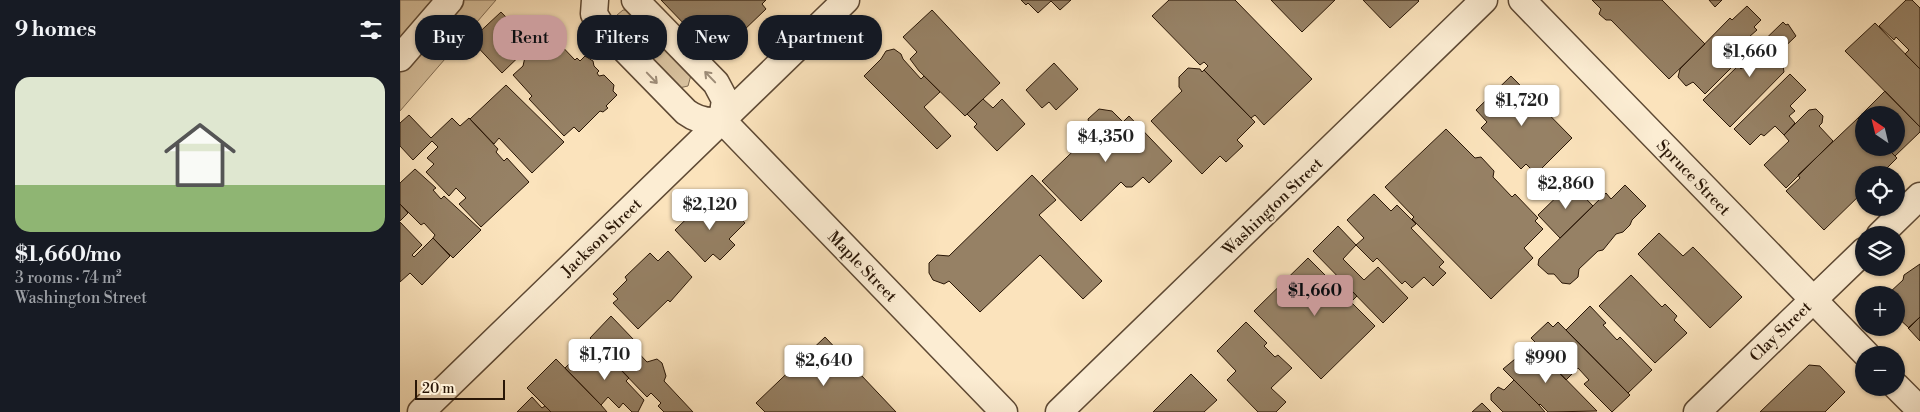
<!DOCTYPE html>
<html lang="en">
<head>
<meta charset="utf-8">
<style>
  body { margin:0; font-family:"Libre Bodoni",serif; background:#20242c; color:#f1f3f6; height:100vh; display:flex; flex-direction:column; font-size:19px; white-space:nowrap }
  * { box-sizing:border-box; margin:0 }
  p { font-size:16px; color:#9ea1a6 }
  .icon { flex:none; width:28px; height:28px; fill:none; stroke:currentColor; stroke-width:2; stroke-linecap:round; stroke-linejoin:round }
  .map { position:relative; flex:1; overflow:hidden }
  .panel { display:flex; flex-direction:column; background:#171b24; width:400px }
  .panel>* { flex:none }
  .banner { position:absolute; left:15px; top:15px; width:475px; height:45px; display:flex; gap:10px }
  .needle { width:32px; rotate:325deg }
  .buttons { position:absolute; left:1455px; top:106px; display:grid; gap:10px }
  .buttons a { display:grid; place-items:center; width:50px; height:50px; border-radius:50%; background:#171b24; box-shadow:0 1px 4px #0004; font-size:25px }
  .scale { position:absolute; left:15px; bottom:12px; width:90px; box-sizing:border-box; padding-left:5px; border:2px solid #291606; border-top:0; font-size:14px; line-height:18px; white-space:nowrap; color:#291606; -webkit-text-stroke:4px #fcedd3; paint-order:stroke }
  .price { position:absolute; translate:-50% -42px; padding:0 11px; border-radius:5px; background:#fff; color:#222; font-size:16px; line-height:32px; filter:drop-shadow(0 1px 2px #0008) }
  .price::after { content:''; position:absolute; left:50%; top:30px; width:15px; height:11px; margin-left:-8px; background:inherit; clip-path:polygon(0 0,100% 0,50% 100%) }
  .price.on { background:#c59692; color:#111 }
  ul { padding:0; list-style:none }
  li { display:grid; align-content:center; gap:10px; height:265px; padding:0 15px }
  li+li { border-top:1px solid #363941 }
  li span { display:grid; place-items:center; height:155px; border-radius:15px; color:#555 }
  li>.icon { margin-inline-start:auto }
  span .icon { width:90px; height:90px; fill:#fffc; stroke-width:1 }
  li b { font-size:21px }
  h2 { display:flex; justify-content:space-between; align-items:center; height:60px; padding:0 15px; font-size:21px }
  .chip { padding:0 18px; border-radius:20px; background:#171b24; box-shadow:0 1px 4px #0004; font-size:18px; line-height:45px }
  .chip.on { background:#c59692; color:#111 }
  main { display:flex; flex:1; min-height:0 }
  .map>svg:first-child { display:block }
  .green { fill:#d7c09d; stroke:#806b52 }
  .building { fill:#968165; stroke:#291606 }
  .lines { fill:none; stroke-linecap:round; stroke-linejoin:round }
  .street-casing { stroke:#5e4934; stroke-width:29 }
  .street { stroke:#fcedd3; stroke-width:26 }
  .oneway { stroke:#9d8c77 }
  .labels { text-anchor:middle; stroke-width:4; stroke-linejoin:round; paint-order:stroke }
  .street-label { font-size:16px; fill:#291606; stroke:#fcedd3 }
</style>
</head>
<body>
<main>
<section class="panel">
<h2>9 homes<svg class="icon" aria-label="filters" viewBox="0 0 24 24"><path d="M4 7h16M4 17h16"/><circle cx="9" cy="7" r="2"/><circle cx="15" cy="17" r="2"/></svg></h2>
<ul>
<li><span style="background:linear-gradient(#dfe7d0 70%,#8fb573 0)"><svg class="icon" aria-label="home" viewBox="0 0 24 24"><path d="M3 11l9-7 9 7M6 9v11h12V9"/></svg></span><div><b>$1,660/mo</b><p>3 rooms · 74 m²</p><p>Washington Street</p></div></li>
</ul>
</section>
<div class="map">
<svg width="1520" height="412" viewBox="0 0 1520 412">
  <rect width="100%" height="100%" fill="#fbe3bc"/>
  <filter id="stains"><feTurbulence type="fractalNoise" baseFrequency=".004" numOctaves="4"/><feColorMatrix values="0 0 0 0 .2 0 0 0 0 .09 0 0 0 0 .02 0 0 0 .5 -.17"/></filter>
  <radialGradient id="worn" r=".72"><stop offset=".6" stop-color="#630" stop-opacity="0"/><stop offset="1" stop-color="#630" stop-opacity=".3"/></radialGradient>
  <path class="green" d="M0 0H96L0 111Z
    M223 10H227L291 75 288 86 279 88 217 25V15Z"/>
  <path class="building" d="M261 0H366L362 4 366 9 316 57Z
    M621 0H671L660 10 651 1 638 13 628 3 626 5Z
    M769 0H835L912 79 864 125 855 115 851 118 804 70 808 66 804 62 800 65 752 16Z
    M871 0H935L902 32Z
    M963 0H1018L1019 1 990 28Z
    M1192 0H1262L1305 44 1269 79 1211 20H1206L1199 14 1201 9Z
    M1309 0H1322L1315 7Z
    M1506 0H1512L1520 8V69L1505 54 1509 50 1496 37 1494 40 1479 26Z
    M1347 6 1361 20 1354 27 1357 30 1349 37 1355 43 1346 53 1348 56 1339 65 1337 62 1305 94 1293 82 1286 86 1278 77 1280 69 1330 18 1332 20Z
    M532 10 600 83 565 116 519 71 510 59 517 52 503 37Z
    M101 12 132 44 102 73 71 40Z
    M1383 22 1386 25 1388 24 1396 36 1371 60 1383 66 1384 72 1330 127 1303 100 1338 66 1341 69 1351 60 1348 56Z
    M1475 23 1520 69V127L1445 51Z
    M153 37 175 60 177 58 180 61 185 56 193 61 194 66 199 71 197 73 199 76 204 75 214 85 213 91 217 95 206 106 208 108 203 112 200 111 179 132 174 127 164 136 129 99 132 96 113 75 123 66 125 57 137 53 136 47 146 38 150 40Z
    M494 49 501 54 503 59 521 79 524 76 540 92 524 107 551 136 537 149 464 76 481 59 486 51Z
    M654 63 678 89 656 110 649 102 642 108 626 90Z
    M788 68 800 69 802 72 804 70 855 122 837 140 843 146 826 162 820 156 802 174 751 121 782 91 779 87V77Z
    M1390 74 1406 90 1390 106 1395 111 1389 116 1395 123 1384 135 1375 126 1364 136 1361 134 1350 145 1334 129Z
    M1111 76 1172 138 1136 174 1126 164 1121 169 1081 128 1087 122 1076 110Z
    M106 85 164 142 132 173 99 138 94 144 70 119Z
    M1485 91 1520 127V132L1495 156 1487 148H1496V115H1464V124L1458 118Z
    M583 99 593 108 602 99 625 124 597 151 574 127 577 124 567 114Z
    M699 109 712 111 723 122 729 116 772 161 749 183 743 177 732 187H726L721 182 681 221 642 181 691 134 688 119Z
    M1416 109 1423 116 1422 123 1419 126 1433 141 1386 188 1364 165 1389 141 1384 135 1409 110Z
    M9 115 31 138 52 118 60 126 69 118 98 149 96 152 104 161 107 158 129 182 81 227 59 204 66 198 56 188 49 196 26 172 34 164 27 158 38 147 32 141 13 160 0 146V123Z
    M1458 118 1464 124V148H1487L1497 158 1480 175H1464V191L1424 230 1386 191 1400 178 1398 175Z
    M1046 129 1075 158 1081 157 1094 171 1093 177 1112 197 1115 194 1138 218 1135 221 1143 229 1124 248 1133 258 1091 299 1012 219 1014 217 985 187Z
    M15 169 36 188 33 190 41 199 44 196 81 230 53 258 33 238 35 235 24 223 21 225 0 204V183Z
    M632 175 656 200 639 215 702 281 683 299 640 255 580 312 549 281 544 284 533 280 529 273V263L537 255 549 256Z
    M1171 183 1193 206 1160 238 1138 215Z
    M1225 185 1246 206 1232 220 1230 225 1223 232 1216 234 1203 250 1198 251 1179 269 1178 277 1170 284 1162 283 1154 274H1148L1138 265 1139 259 1206 193 1211 199Z
    M974 194 991 211 997 205 1016 224 1011 228 1044 262 1039 267 1046 273 1033 286 1024 277 1012 288 1005 281 1002 284 977 258 973 262 956 245 964 238 947 220Z
    M306 200 318 212 324 206 331 214 334 211 345 223 329 239 335 245 320 260 313 254 305 262 275 230Z
    M0 204 8 213 0 221Z
    M0 222 22 245 12 255 14 257 33 238 50 256 22 285 10 273 0 282Z
    M938 226 956 245 943 259 964 280 978 267 1008 298 983 323 913 251Z
    M1259 233 1283 256 1293 247 1342 297 1310 328 1238 254Z
    M268 251 292 277 270 302 268 300 238 329 213 303 218 299 213 294 227 280 225 277 250 253 258 261Z
    M908 258 930 280 936 275 957 296 951 302 975 326 921 379 854 311Z
    M1520 264V317L1509 328 1496 316V295H1484L1489 293 1503 280 1504 275Z
    M1231 275 1262 307 1265 304 1277 316 1274 320 1287 333 1255 363 1199 306Z
    M1190 306 1206 323 1203 325 1217 340 1220 337 1252 370 1228 393 1166 330Z
    M211 316 234 340 230 344 247 362 257 359 262 363 266 376 264 381 293 412H264L258 406 261 403 251 393 247 397 190 338Z
    M1520 317V341L1508 328Z
    M846 322 867 343 864 346 875 357 878 355 892 368 871 388 886 402 876 412H858L827 380 836 371 817 351Z
    M1148 322 1153 327 1158 322 1230 395 1212 412 1184 384 1189 380 1178 368 1166 380 1141 354 1144 351 1131 338Z
    M425 337 496 412H365L356 403Z
    M1132 345 1141 354 1197 411 1148 412 1140 404 1139 405 1103 369Z
    M182 351 195 364 206 354 229 378 226 381 244 400 238 412H232L223 403 219 408 208 397 201 405 165 368Z
    M156 359 201 405 207 412H151L127 388Z
    M1409 365 1420 366 1445 392 1425 412H1360Z
    M791 374 817 400 804 412H753Z
    M1114 380 1139 405 1145 412H1103L1091 400V394L1098 387 1104 390Z
    M132 397 142 408 145 406 151 412H117Z
    M1082 403 1091 412H1072Z"/>
  <g class="lines">
    <defs>
      <path id="street" d="M195 0 194 14 200 24 286 112C297 120 308 123 322 120
        M235 0 316 83 325 100 322 120
        M1122 0 1467 355
        M0 58 50 0
        M322 120 604 412
        M1480 235 1520 196
        M1496 386 1520 410
        M21 412 446 0
        M659 412 1084 0
        M1297 412 1464 251"/>
    </defs>
    <use href="#street" class="street-casing"/>
    <use href="#street" class="street"/>
  </g>
  <defs><path id="oneway-shaft" d="M-6 0H5M1.5-3L5.5 0L1.5 3" fill="none" stroke-width="1.6" stroke-linecap="round" stroke-linejoin="round" transform="scale(1.25)"/></defs>
  <g class="oneway">
    <use href="#oneway-shaft" transform="translate(310 77) rotate(-134)"/>
    <use href="#oneway-shaft" transform="translate(252 78) rotate(46)"/>
  </g>
  <g class="labels">
    <g class="street-label">
      <text transform="translate(1294 177) rotate(46)" y="6">Spruce Street</text>
      <text transform="translate(872 206) rotate(-44)" y="6">Washington Street</text>
      <text transform="translate(201 237) rotate(-44)" y="6">Jackson Street</text>
      <text transform="translate(463 266) rotate(46)" y="6">Maple Street</text>
      <text transform="translate(1380 331) rotate(-44)" y="6">Clay Street</text>
    </g>
  </g>
  <rect width="100%" height="100%" filter="url(#stains)"/>
  <rect width="100%" height="100%" fill="url(#worn)"/>
</svg>
<div class="buttons">
<a><svg class="needle" viewBox="-14 -14 28 28"><path d="M0-13l5 13h-10z" fill="#e53935"/><path d="M0 13l5-13h-10z" fill="#9ea1a6"/></svg></a>
<a><svg class="icon" aria-label="locate" viewBox="0 0 24 24"><circle cx="12" cy="12" r="6"/><path d="M12 2v4M12 18v4M2 12h4M18 12h4"/></svg></a>
<a><svg class="icon" aria-label="layers" viewBox="0 0 24 24"><path d="M12 4l9 5-9 5-9-5zM3 14l9 5 9-5"/></svg></a>
<a>+</a>
<a>−</a>
</div>
<div class="scale">20 m</div>
<b class="price" style="left:1350px;top:78px">$1,660</b>
<b class="price" style="left:1122px;top:127px">$1,720</b>
<b class="price" style="left:706px;top:163px">$4,350</b>
<b class="price" style="left:1166px;top:210px">$2,860</b>
<b class="price" style="left:310px;top:231px">$2,120</b>
<b class="price on" style="left:915px;top:317px">$1,660</b>
<b class="price" style="left:205px;top:381px">$1,710</b>
<b class="price" style="left:1146px;top:384px">$990</b>
<b class="price" style="left:424px;top:387px">$2,640</b>
<div class="banner">
<a class="chip">Buy</a>
<a class="chip on">Rent</a>
<a class="chip">Filters</a>
<a class="chip">New</a>
<a class="chip">Apartment</a>
</div>
</div>
</main>
</body>
</html>
